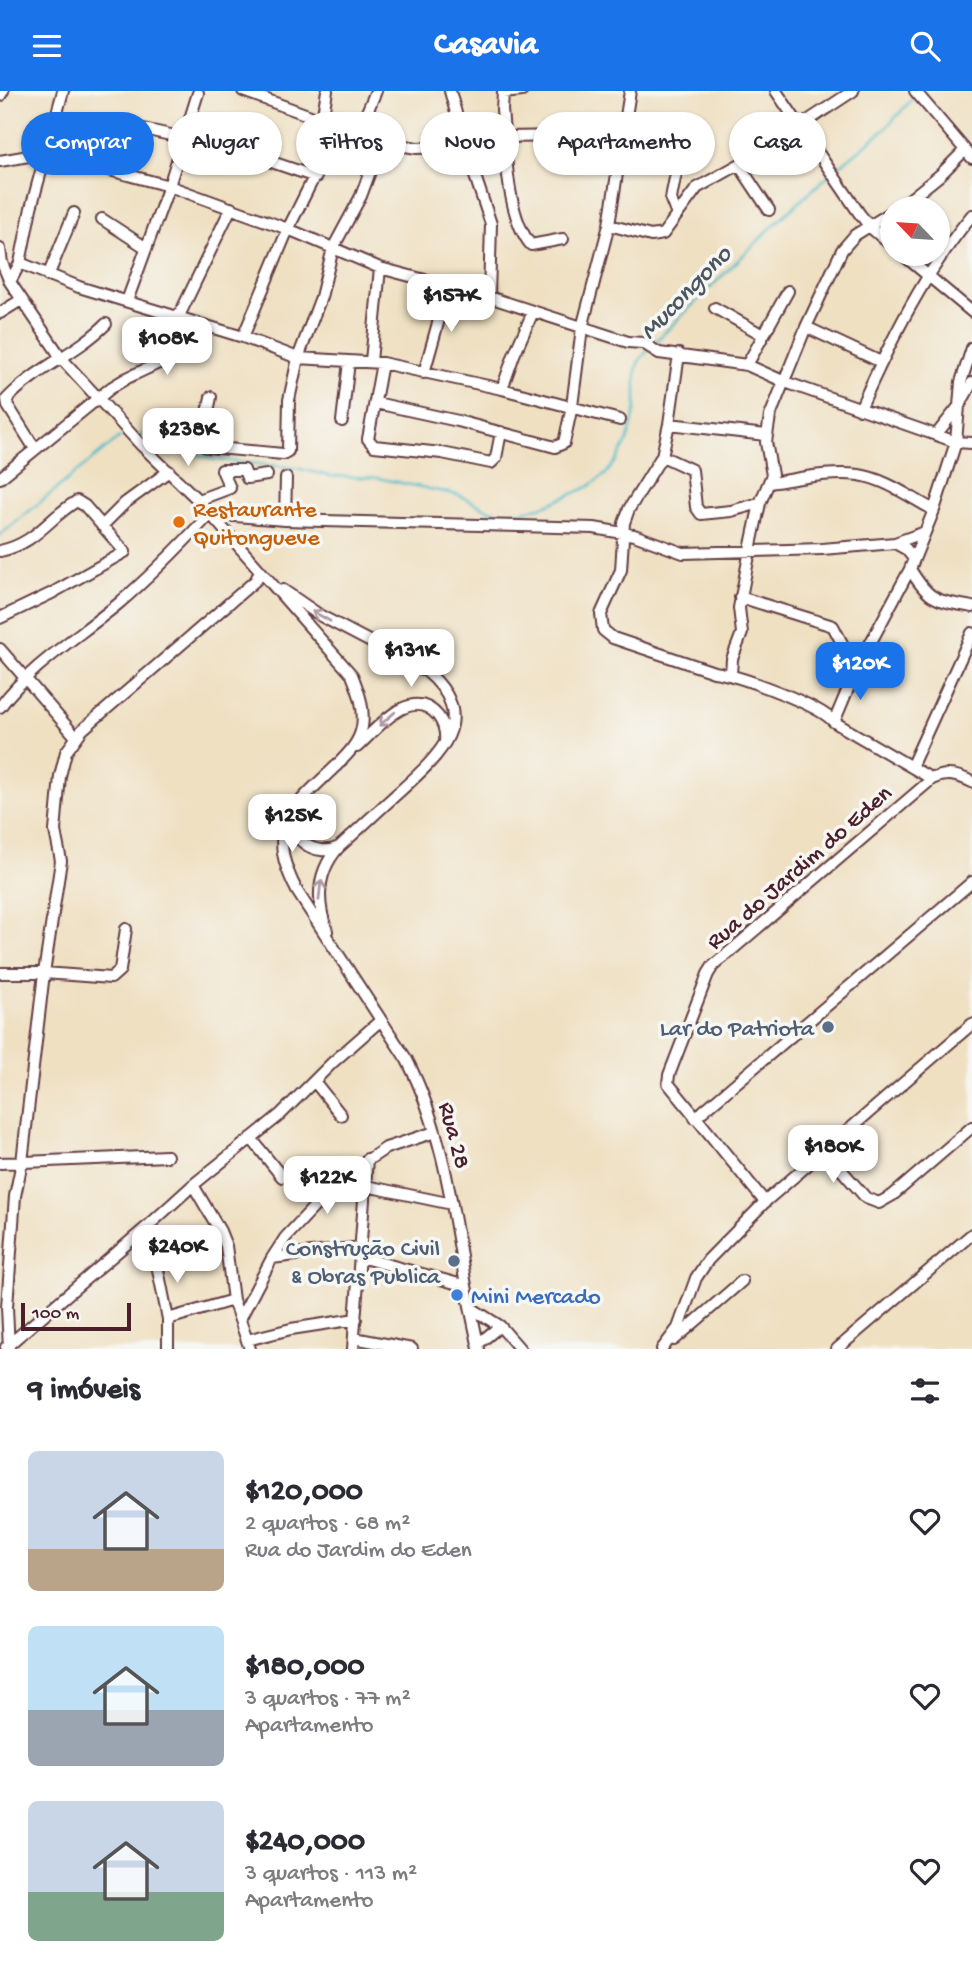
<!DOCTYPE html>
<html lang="pt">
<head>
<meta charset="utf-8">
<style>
  body { margin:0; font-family:"Gochi Hand",sans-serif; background:#f2f2f3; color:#2b2b33; height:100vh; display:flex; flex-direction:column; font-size:26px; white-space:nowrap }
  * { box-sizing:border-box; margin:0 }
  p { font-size:23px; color:#7c7c81 }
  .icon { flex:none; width:38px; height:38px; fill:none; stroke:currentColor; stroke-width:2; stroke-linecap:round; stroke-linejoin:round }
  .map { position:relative; height:1258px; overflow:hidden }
  .panel { display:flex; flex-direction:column; background:#fff; flex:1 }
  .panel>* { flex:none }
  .top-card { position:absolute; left:21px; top:21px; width:931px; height:63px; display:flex; gap:14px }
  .needle { width:46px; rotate:295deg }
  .tools { position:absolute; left:880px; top:105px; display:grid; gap:14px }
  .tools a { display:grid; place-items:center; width:70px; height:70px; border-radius:50%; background:#fff; box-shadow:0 2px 5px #0004; font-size:35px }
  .scale { position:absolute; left:21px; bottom:18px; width:110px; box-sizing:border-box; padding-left:7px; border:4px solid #4a1f2b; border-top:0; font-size:19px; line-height:24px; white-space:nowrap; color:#4a1f2b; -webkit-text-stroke:5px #f6f6f2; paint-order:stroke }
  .price { position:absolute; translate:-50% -60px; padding:0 16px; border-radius:14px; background:#fff; color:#222; font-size:23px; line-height:46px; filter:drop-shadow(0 2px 4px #0008) }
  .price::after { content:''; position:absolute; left:50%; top:42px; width:21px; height:16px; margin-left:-10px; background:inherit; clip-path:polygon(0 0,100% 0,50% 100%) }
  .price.on { background:#1a73e8; color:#fff }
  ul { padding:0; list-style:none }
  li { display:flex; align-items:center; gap:21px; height:175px; padding:0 28px }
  li span { display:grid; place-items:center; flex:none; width:196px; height:140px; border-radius:10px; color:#555 }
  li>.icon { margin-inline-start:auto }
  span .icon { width:84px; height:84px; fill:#fffc; stroke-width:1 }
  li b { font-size:30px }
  h2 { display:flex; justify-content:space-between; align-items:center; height:84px; padding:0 28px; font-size:30px }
  .tag { padding:0 24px; border-radius:32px; background:#fff; box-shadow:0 2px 5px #0004; font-size:24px; line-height:63px }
  .tag.on { background:#1a73e8; color:#fff }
  header { display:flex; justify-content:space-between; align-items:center; height:91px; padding:0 28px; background:#1a73e8; color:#fff; font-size:32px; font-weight:800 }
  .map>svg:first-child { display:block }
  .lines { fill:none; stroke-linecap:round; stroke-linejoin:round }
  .stream { stroke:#4cbac6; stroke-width:2.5 }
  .minor-casing { stroke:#633c42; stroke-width:14 }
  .minor { stroke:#fff; stroke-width:10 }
  .oneway { stroke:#ae9aa0 }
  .food-dot { fill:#e8710a; stroke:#f6f6f2; stroke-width:2.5 }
  .service-dot { fill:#5c6f8a; stroke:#f6f6f2; stroke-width:2.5 }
  .shop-dot { fill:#3f7fe0; stroke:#f6f6f2; stroke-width:2.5 }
  .labels { text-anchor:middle; stroke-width:7; stroke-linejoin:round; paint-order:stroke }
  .food-label { font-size:24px; fill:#c56008; stroke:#f6f6f2; text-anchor:start }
  .street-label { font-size:24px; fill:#4a1f2b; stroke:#f6f6f2 }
  .service-label { font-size:24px; fill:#4e5e75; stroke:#f6f6f2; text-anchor:end }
  .shop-label { font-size:24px; fill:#366cbe; stroke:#f6f6f2; text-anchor:start }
  .water-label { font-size:26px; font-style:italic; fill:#4b5561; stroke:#f6f6f2 }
</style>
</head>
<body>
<header><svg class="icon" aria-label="menu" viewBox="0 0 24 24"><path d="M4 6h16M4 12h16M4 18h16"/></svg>Casavia<svg class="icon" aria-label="search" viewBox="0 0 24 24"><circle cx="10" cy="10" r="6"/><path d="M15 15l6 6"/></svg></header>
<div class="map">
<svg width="972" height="1258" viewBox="0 0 972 1258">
  <rect width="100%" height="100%" fill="#f6f6f2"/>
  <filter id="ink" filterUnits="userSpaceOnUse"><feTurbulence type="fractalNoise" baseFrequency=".0143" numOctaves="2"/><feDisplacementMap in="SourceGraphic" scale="14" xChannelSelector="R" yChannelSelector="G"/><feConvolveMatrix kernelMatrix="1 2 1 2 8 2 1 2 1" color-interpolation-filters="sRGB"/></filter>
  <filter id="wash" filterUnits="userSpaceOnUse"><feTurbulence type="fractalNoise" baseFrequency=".00686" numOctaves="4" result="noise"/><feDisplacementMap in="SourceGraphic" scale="28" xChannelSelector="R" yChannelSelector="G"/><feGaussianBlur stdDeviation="1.57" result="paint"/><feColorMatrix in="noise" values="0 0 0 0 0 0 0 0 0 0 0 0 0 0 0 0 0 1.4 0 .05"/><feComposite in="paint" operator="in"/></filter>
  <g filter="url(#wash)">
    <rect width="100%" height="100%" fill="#efe0c2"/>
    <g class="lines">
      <path class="stream" d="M835 79 885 38 915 5
        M653 253 778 130 830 83
        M141 343 211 368 296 377 330 385 378 387 458 404 489 419 501 422 524 420 547 414 588 396 605 384 617 369 627 351 632 334 636 316V279L639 270 649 258
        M0 444 120 346"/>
    </g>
  </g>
  <g filter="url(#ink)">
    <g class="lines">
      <defs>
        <path id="minor" d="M503 0V2L522 0
          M776 0 859 122 870 136 892 155
          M915 0 972 67
          M503 2 502 19C506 57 506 125 531 154L563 148
          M0 5 3 0
          M322 29 327 0
          M130 35 184 47
          M186 42 316 86
          M358 42 376 0
          M505 46 623 44
          M381 51 417 57 465 55 450 0
          M465 55 491 133 489 206
          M0 70 46 62 169 95 288 138 380 177 489 206 628 251 643 252 659 262 747 274 785 291 956 351 972 352
          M739 74 769 119
          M899 117 940 84 965 59
          M677 124 671 109 672 102 683 48
          M102 128 145 156
          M609 134 651 145 663 143 697 97 756 64 853 0
          M0 158 2 172 10 191 62 268 142 355 198 409 352 584C359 601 365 618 362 636 359 653 346 665 335 676 290 719 264 737 297 800L407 969C441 1035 452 1111 464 1183 468 1208 474 1233 479 1258
          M902 163 972 221
          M20 172 79 196 243 246 298 267 382 272 502 298 620 329
          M48 185 74 122
          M10 191 20 172 31 117 63 0
          M127 210 169 95 198 2
          M715 217 763 244
          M0 222 21 209
          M178 227 231 117
          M806 236 881 271
          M243 246 288 138 339 36
          M679 263 669 333 662 365 629 418 624 432 621 479 601 523 603 539 613 547 714 581C738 584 820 614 834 631L932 688
          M371 270 380 177
          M382 272 368 348 374 355 442 362 491 372 496 367 501 341
          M747 274 788 200
          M424 282 448 196
          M502 298 514 264 533 221
          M211 306 202 350 206 356 283 363 288 360 289 309 298 267 321 206 333 157 361 105 381 51 243 0
          M376 312 458 330 555 356 564 352 572 315 582 237 609 134 630 0
          M860 318C891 249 924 182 972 124
          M342 330 349 271
          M669 333 766 344
          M936 344 959 315 972 292
          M35 358 8 315 7 308C36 277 76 263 106 233
          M662 365 692 379 696 416 701 423 731 420 760 412
          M0 387 112 296 127 287 180 262 198 233
          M770 392C798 388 830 380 859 384 886 388 911 407 934 419
          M198 409 230 397 222 379H244L247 387 267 384
          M210 423 285 429 594 437 634 444 683 462 822 458 895 452 906 458 914 468
          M285 429 286 387
          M102 435 125 412 169 380
          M895 452 925 441
          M0 460C37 452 48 427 77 410L85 415 125 461 52 502 0 527
          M910 478C930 511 936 509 972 516
          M283 499 321 525 426 580C482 627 439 665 399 701 379 719 359 738 339 756 316 781 316 810 327 840
          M740 506 833 535 856 579
          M0 558 76 646
          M731 583 732 568 742 542 739 517 750 459 760 412 772 384 766 351 770 325 806 236 842 159 855 144 892 121
          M0 616C31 574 78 546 118 513 150 486 181 454 210 423
          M834 631 856 579 910 478 934 419 956 351 961 291 972 257
          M357 656C377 638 411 593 438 625 444 633 446 641 445 651
          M912 674 972 542
          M294 722C286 748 316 767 339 756
          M0 882H44L111 887 120 879 126 838
          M314 990 341 1024
          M695 1027 972 791
          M251 1047 282 1086
          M824 1059 866 1107 879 1112 893 1104 972 1036
          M0 1072 167 1065
          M193 1094 220 1140 226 1155 233 1209 250 1258
          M366 1095 452 1113
          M765 1111 668 992 669 984 708 883 713 875 932 688C946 681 958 684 972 691
          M149 1134 168 1228V1258
          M360 1166 466 1195
          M272 1167 360 1156
          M471 1217 500 1235 520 1258
          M168 1228 233 1209
          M240 1228 272 1167 285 1147 342 1086 386 1057 435 1041
          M354 1247 412 1258
          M247 1249 291 1238 356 1228
          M674 1249 742 1190
          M478 1253 500 1235
          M6 1256 149 1134 193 1094 280 1024 332 972 381 929
          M9 1258 7 1216 15 1105 22 1071 44 882 61 770 55 740 60 685 66 661 82 639 256 489 260 479
          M353 1258 367 1068
          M662 1258 678 1237 696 1187 708 1169 767 1109 972 933
          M837 1258 972 1143"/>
      </defs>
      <use href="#minor" class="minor-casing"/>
      <use href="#minor" class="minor"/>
    </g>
    <defs><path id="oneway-shaft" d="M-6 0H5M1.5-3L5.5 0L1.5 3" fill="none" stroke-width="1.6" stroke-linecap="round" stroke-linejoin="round" transform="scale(1.75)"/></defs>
    <g class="oneway">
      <use href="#oneway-shaft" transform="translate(321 525) rotate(-150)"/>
      <use href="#oneway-shaft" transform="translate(387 628) rotate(139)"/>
      <use href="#oneway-shaft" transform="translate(320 799) rotate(-84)"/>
    </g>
  </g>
  <circle class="food-dot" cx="179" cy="431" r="7"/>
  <g class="service-dot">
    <circle cx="828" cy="936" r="7"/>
    <circle cx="454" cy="1170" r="7"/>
  </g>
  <circle class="shop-dot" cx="457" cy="1204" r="7"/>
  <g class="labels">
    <g class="food-label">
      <text x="193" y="425">Restaurante<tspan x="193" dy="28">Quitongueve</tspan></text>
    </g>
    <g class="street-label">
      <text transform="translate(798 775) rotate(-41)" y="8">Rua do Jardim do Eden</text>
      <text transform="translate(456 1044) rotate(75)" y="8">Rua 28</text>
    </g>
    <g class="service-label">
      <text x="814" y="944">Lar do Patriota</text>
      <text x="440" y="1164">Construção Civil<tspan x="440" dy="28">&amp; Obras Publica</tspan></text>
    </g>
    <g class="shop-label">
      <text x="471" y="1212">Mini Mercado</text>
    </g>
    <g class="water-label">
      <text transform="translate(684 200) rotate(-46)" y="9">Mucongono</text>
    </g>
  </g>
</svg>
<div class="tools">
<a><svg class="needle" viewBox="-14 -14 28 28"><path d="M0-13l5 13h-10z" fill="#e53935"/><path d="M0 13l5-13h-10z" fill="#7c7c81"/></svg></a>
</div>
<div class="scale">100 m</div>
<b class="price" style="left:451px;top:243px">$157K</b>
<b class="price" style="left:167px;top:286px">$108K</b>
<b class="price" style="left:188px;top:377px">$238K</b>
<b class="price" style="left:411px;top:598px">$131K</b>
<b class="price on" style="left:860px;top:611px">$120K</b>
<b class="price" style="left:292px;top:763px">$125K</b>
<b class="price" style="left:833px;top:1094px">$180K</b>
<b class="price" style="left:327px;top:1125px">$122K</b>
<b class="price" style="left:177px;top:1194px">$240K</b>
<div class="top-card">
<a class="tag on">Comprar</a>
<a class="tag">Alugar</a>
<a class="tag">Filtros</a>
<a class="tag">Novo</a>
<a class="tag">Apartamento</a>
<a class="tag">Casa</a>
</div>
</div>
<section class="panel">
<h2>9 imóveis<svg class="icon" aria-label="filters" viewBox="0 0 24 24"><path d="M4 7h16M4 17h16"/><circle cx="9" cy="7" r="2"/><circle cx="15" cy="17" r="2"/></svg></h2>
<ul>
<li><span style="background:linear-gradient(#c9d6e8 70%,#b9a48a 0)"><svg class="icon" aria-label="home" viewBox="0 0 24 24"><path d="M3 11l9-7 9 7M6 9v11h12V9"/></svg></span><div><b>$120,000</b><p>2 quartos · 68 m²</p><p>Rua do Jardim do Eden</p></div><svg class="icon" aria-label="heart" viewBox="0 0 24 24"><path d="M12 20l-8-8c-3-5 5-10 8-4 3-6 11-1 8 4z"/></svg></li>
<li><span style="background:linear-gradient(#bfe0f5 60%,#9aa5b1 0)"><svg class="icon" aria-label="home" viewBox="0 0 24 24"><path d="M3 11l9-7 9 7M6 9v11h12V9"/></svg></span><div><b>$180,000</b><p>3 quartos · 77 m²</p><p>Apartamento</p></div><svg class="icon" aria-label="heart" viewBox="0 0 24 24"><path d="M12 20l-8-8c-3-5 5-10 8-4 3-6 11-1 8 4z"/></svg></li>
<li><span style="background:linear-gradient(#c9d6e8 65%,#7fa58c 0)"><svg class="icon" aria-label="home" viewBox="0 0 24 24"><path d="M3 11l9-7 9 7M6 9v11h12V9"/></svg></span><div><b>$240,000</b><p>3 quartos · 113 m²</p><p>Apartamento</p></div><svg class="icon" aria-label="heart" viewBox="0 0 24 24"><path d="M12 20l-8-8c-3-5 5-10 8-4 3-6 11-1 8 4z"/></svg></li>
</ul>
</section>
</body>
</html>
